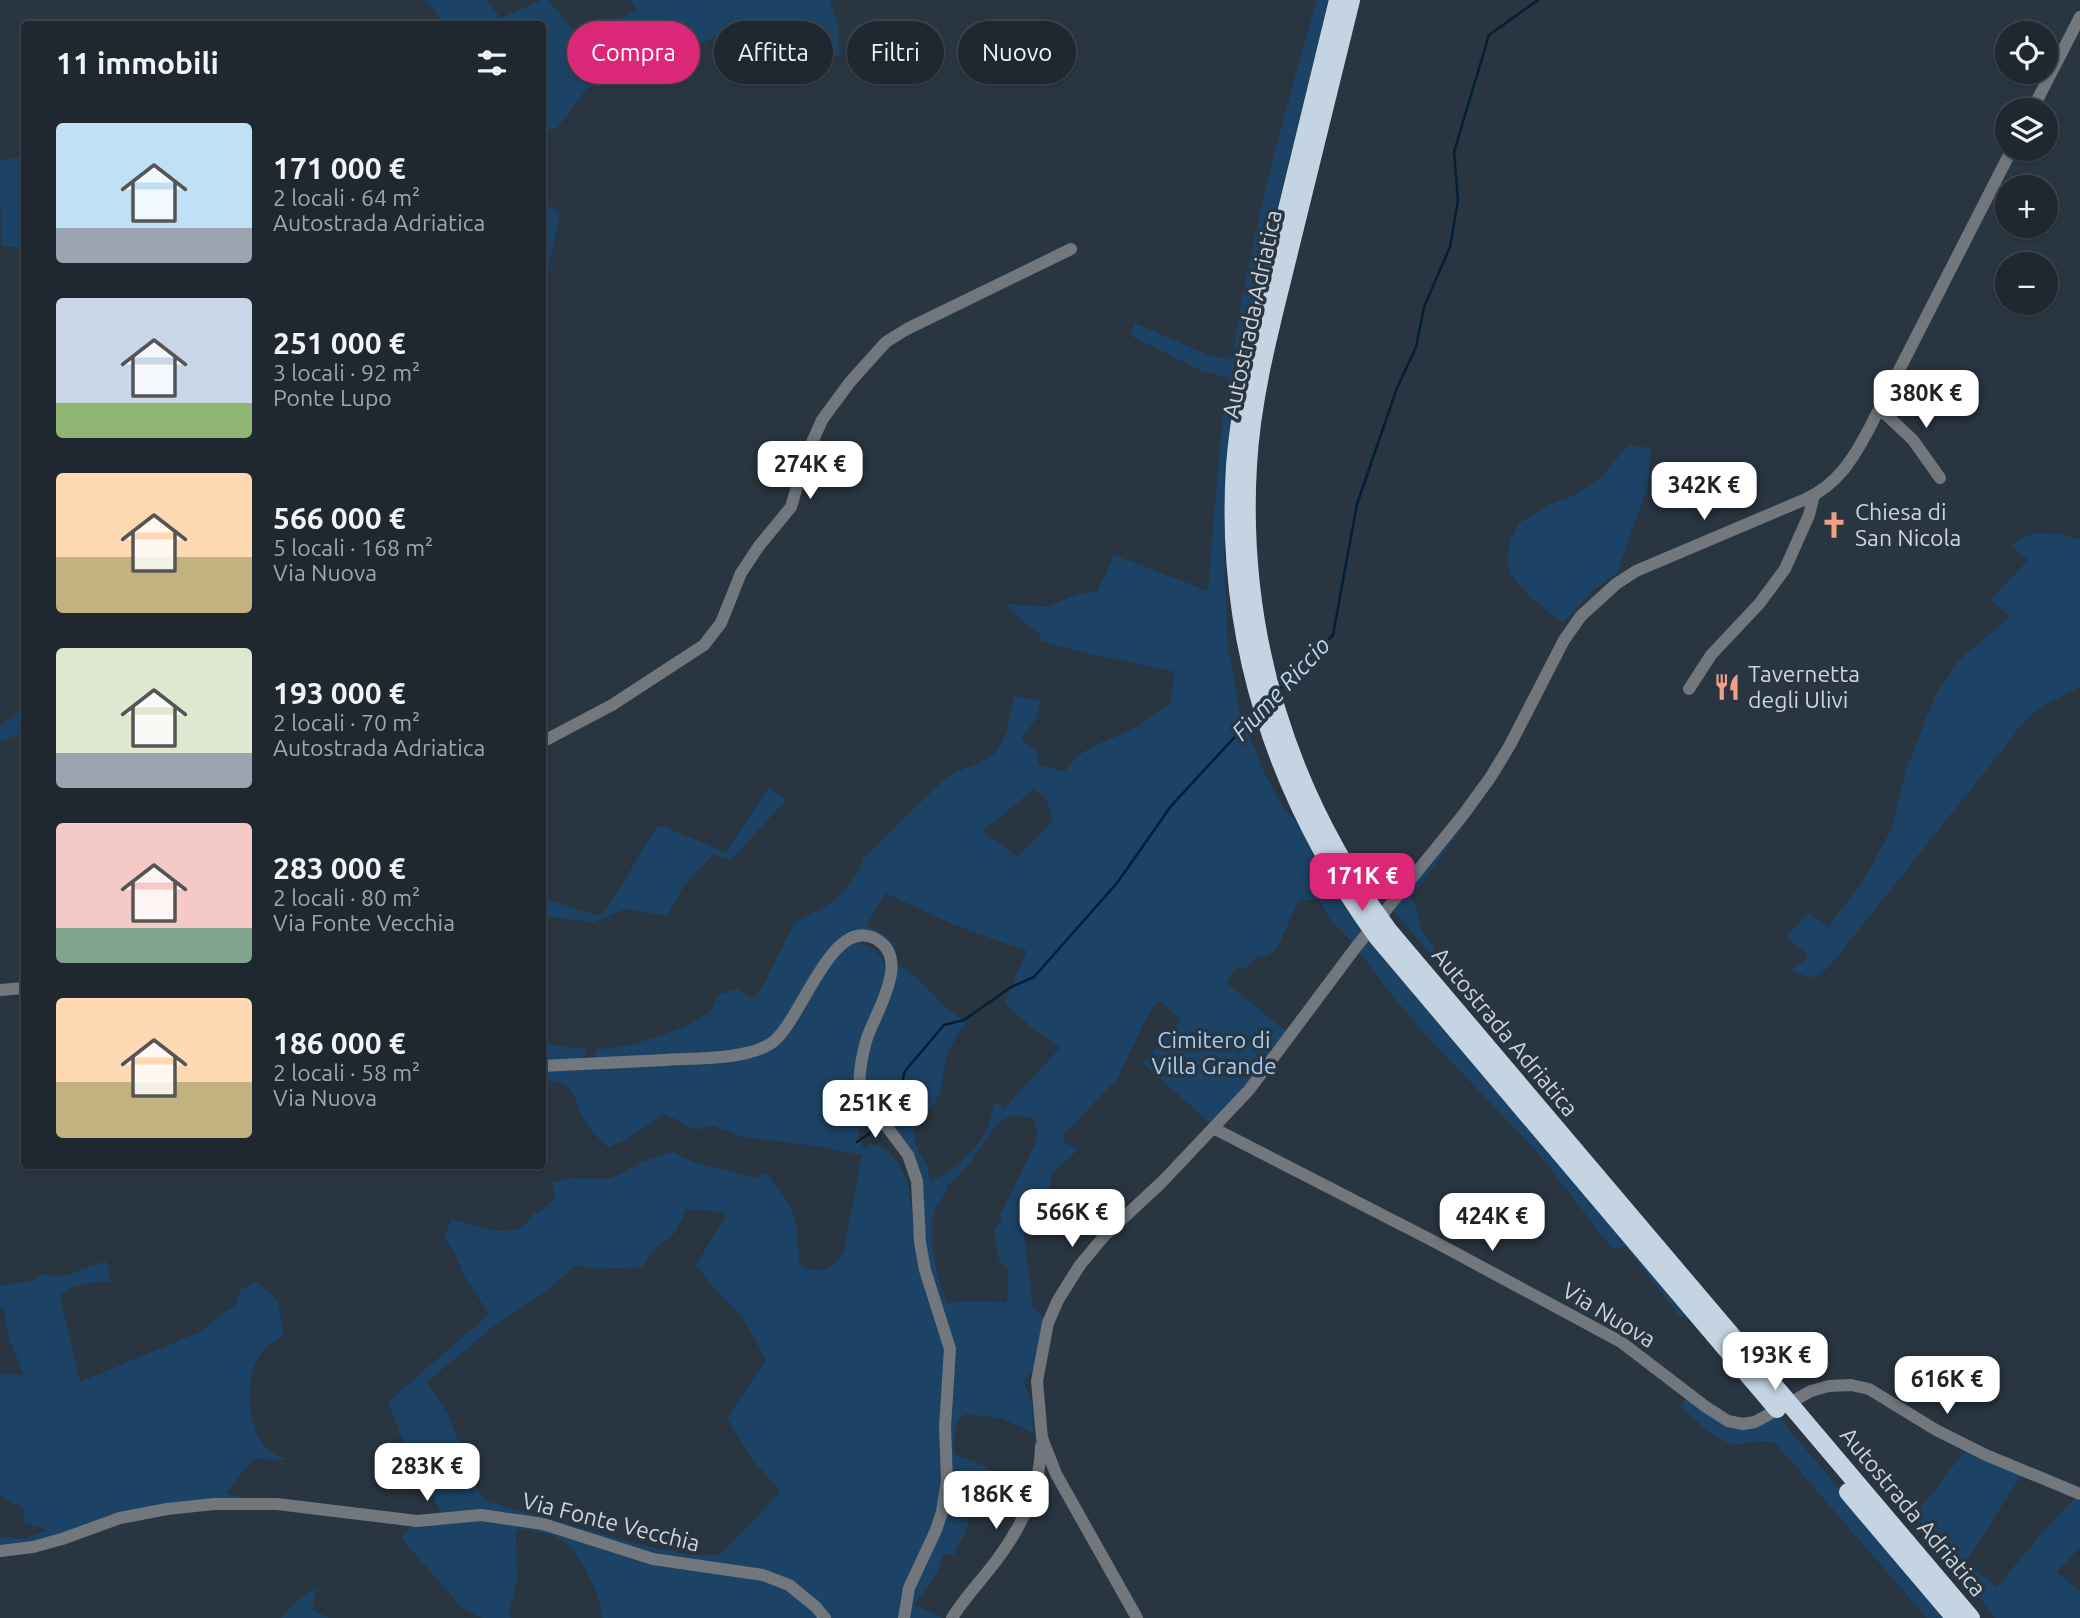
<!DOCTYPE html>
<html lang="it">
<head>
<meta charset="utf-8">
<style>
  body { margin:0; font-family:Ubuntu,sans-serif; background:#273039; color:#f1f3f6; height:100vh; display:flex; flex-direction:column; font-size:26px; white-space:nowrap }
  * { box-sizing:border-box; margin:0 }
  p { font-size:23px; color:#a1a6ab }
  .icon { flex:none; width:38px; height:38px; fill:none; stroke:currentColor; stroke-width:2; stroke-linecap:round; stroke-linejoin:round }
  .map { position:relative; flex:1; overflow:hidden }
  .panel { position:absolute; left:21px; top:21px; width:525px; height:1148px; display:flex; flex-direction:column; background:#1f2831; border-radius:7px; box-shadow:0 2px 5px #0004,0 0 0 2px #3c444d }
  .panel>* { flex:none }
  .banner { position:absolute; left:567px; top:21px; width:665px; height:63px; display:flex; gap:14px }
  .tools { position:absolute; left:1995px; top:21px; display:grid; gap:14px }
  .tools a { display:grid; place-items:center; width:63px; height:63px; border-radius:50%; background:#1f2831; box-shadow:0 2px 5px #0004,0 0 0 2px #3c444d; font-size:35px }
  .price { position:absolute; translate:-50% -60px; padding:0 16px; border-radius:14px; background:#fff; color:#222; font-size:23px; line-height:46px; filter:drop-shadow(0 2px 4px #0008) }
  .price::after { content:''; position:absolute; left:50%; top:42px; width:21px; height:16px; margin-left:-10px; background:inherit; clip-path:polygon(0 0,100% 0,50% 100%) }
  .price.active { background:#db2777; color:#fff }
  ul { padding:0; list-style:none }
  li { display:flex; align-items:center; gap:21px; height:175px; padding:0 35px }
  li span { display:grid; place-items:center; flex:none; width:196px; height:140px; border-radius:7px; color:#555 }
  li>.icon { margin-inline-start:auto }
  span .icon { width:84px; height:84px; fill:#fffc; stroke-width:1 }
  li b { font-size:30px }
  h2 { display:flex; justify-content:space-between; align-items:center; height:84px; padding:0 35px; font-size:30px }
  .tag { padding:0 24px; border-radius:32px; background:#1f2831; box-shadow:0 2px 5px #0004,0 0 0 2px #3c444d; font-size:24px; line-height:63px }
  .tag.active { background:#db2777; color:#fff }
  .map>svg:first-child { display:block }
  .green { fill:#1c4365; fill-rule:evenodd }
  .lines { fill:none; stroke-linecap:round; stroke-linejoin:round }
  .stream { stroke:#031e35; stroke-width:2.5 }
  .minor { stroke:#71777d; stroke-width:12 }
  .highway { stroke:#c5d4e3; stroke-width:18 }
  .labels { text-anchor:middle; stroke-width:7; stroke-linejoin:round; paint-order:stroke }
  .street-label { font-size:23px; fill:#cdd4dc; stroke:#293541 }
  .poi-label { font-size:23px; fill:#cdd4dc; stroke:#293541; text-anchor:start }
  .park-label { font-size:23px; fill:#a2cdf6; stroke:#293541 }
  .water-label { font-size:24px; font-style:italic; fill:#bbd7f3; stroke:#293541 }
</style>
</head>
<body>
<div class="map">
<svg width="2080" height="1618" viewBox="0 0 2080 1618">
  <rect width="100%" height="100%" fill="#293541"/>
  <path class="green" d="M426 0H486L501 18 542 0H548L578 35 637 11 630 0H830L838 25 839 55C819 61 796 57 780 42 769 32 771 26 755 20 719 36 683 45 662 81H637L588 87 557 128 543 131 542 24H444Z
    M1317 0H1329L1267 249 1234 403 1230 439 1224 554 1228 649 1241 716 1265 774 1284 809 1299 824 1336 895 1386 962 1686 1314 1681 1318 1625 1246 1613 1250 1539 1154 1420 1029 1388 990 1353 943 1330 919 1318 899 1298 901 1277 949 1269 955 1255 958 1244 969 1236 967 1226 982 1288 1033 1213 1126 1143 1063 1181 1020 1160 1001 1152 1008 1146 1019 1117 1079 1063 1135 1064 1142 1078 1150 1051 1174V1186L1034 1211 1024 1235 1033 1307 1044 1318 1034 1370 1027 1376 1024 1382 1032 1403 1034 1433 1001 1418 966 1414 958 1419 953 1444 956 1455 985 1466 995 1479 952 1469 950 1446 954 1354 927 1257 922 1185 864 1090 863 1078 894 957 854 932 843 936 832 945 775 1034 746 1051 594 1060 597 1049C622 1050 693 1029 711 1010 714 1006 716 999 718 995L738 989 748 996 755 997 760 991 795 922 825 907 843 893 860 870 863 858 949 775 977 764 997 752 1007 731 1014 696 1041 701 1036 719 1021 739 1036 750 1039 764 1064 772C1079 747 1109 741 1133 729 1146 722 1158 712 1170 704L1175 672 1069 649 1041 641 1040 634 1015 615 1007 604 1048 607 1080 593 1097 592 1114 555 1208 591 1221 434 1229 378 1202 371 1131 336 1135 323 1206 354 1232 360C1250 238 1282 119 1317 0ZM1035 788 1047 801 1053 821 1018 857 983 831ZM885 893 952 924 1027 951 1004 1003 1030 1026 1060 1048 1004 1108 995 1102C992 1110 991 1120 987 1129 978 1150 951 1171 930 1182 929 1177 929 1170 927 1166 918 1152 909 1134 917 1118 948 1103 939 1076 949 1051 953 1041 961 1031 966 1022L947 1009 910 971 895 965C900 941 886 934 866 926ZM1014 1115 1033 1118 1038 1133 1034 1147 1000 1215 1001 1223 994 1228 999 1260 1008 1270 1007 1302 965 1301 947 1304C938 1282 928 1240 933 1216 935 1205 946 1198 947 1186L967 1166 999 1122Z
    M24 156V248L1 246 0 160Z
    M543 202 560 213 543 295Z
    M1628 445 1651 448 1648 485 1617 573 1591 592 1563 623 1531 598 1511 574 1507 559 1511 539 1519 523 1551 504 1578 494 1602 477Z
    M2033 533 2061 534 2080 540V687C2056 699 2028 711 2014 735L1827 969 1812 978 1788 969C1799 968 1803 962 1808 954L1786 938 1808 912 1828 927 1863 881 1892 828 1906 770 1935 696 1960 659 2010 617 1991 599 2028 560 2011 545Z
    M24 709V733L0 741V725Z
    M768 788 786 800 731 860 713 855 685 884 667 916 625 909 594 922 549 917 543 919V898L599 916 616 894 656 828 662 826 725 852 728 850Z
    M1479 804 1411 898C1420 907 1416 923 1424 933 1451 973 1483 1008 1513 1044L1517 1056 1392 909Z
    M855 943C876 945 885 957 887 978L863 1042 867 1107 864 1110 858 1136 864 1149 870 1144C885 1145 895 1157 902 1170 913 1189 911 1213 914 1234 920 1269 934 1305 943 1340L945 1355 941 1478 964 1489 962 1513 969 1523C965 1535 958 1544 953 1556L944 1554 936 1575 914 1605 943 1618H602C602 1605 597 1593 591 1581 572 1542 563 1533 519 1529L516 1531 517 1582 509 1611 511 1618H482L463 1609 401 1538 410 1527 407 1517 443 1516 399 1431 388 1402 489 1314 464 1276 455 1253 444 1237 451 1219C476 1225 519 1245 533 1214L539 1213 555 1198 552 1182 572 1178 608 1179 621 1174 641 1162 672 1152 694 1162 756 1178 766 1173 790 1206 797 1227 799 1264C821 1276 833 1270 844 1251L862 1153 857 1154 816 1146 743 1137 711 1125 696 1130 665 1114 623 1141 608 1147C599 1140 585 1123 580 1113 577 1107 576 1097 573 1092 565 1082 552 1082 543 1078V1071L767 1050C789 1021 825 959 855 943ZM686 1209 727 1213 696 1265 719 1294 743 1318 766 1360 727 1418 753 1460 780 1492 720 1555H690L645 1546 485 1501 476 1486 449 1417 427 1382 494 1326 552 1286 576 1265 594 1269 642 1267 651 1252 676 1232Z
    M543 1042 569 1048 588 1049 581 1060H543Z
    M106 1261 111 1282C96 1281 71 1284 60 1296L80 1382 204 1330 223 1312 234 1307 241 1289 257 1282 278 1301 284 1336C277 1341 266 1345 262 1352 244 1376 246 1422 264 1446 269 1452 280 1456 287 1460L253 1459 226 1493 248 1500 217 1502 0 1548V1537L24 1539 48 1530 24 1522V1508L0 1496V1374L24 1375 8 1335 3 1307H0V1286L30 1281 44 1274 55 1277 67 1275Z
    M1686 1398 1732 1429 1743 1428 1778 1416 1948 1618H1927L1777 1445C1761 1436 1750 1445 1734 1444 1714 1442 1695 1418 1680 1406Z
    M1967 1448 2023 1473 1965 1563 1997 1587 2038 1537 2078 1495 2080 1496V1547L2057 1572 2080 1592V1618H1995L1958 1569 1914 1517Z
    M317 1588 312 1609 329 1618H281L301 1598Z"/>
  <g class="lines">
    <path class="stream" d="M1278 691 1333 635 1357 504 1397 388 1416 347 1424 307 1450 247 1458 200 1454 152 1489 35 1538 0
      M887 1119 897 1104 905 1071 944 1025 964 1020 1011 987 1034 977 1117 883 1171 806 1256 714
      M857 1142 880 1126"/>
    <path class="minor" d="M2032 110 2080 17
      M1880 409 1913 440 1940 478
      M1689 689 1711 655 1759 604 1785 569 1809 515 1814 495
      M542 742 612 705 704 645 721 623 741 573 759 546 791 507 806 456 822 420 850 382 886 342 907 329 1071 249
      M0 990 24 988
      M542 1066C583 1064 624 1062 665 1060 694 1058 744 1060 770 1044 801 1025 829 917 874 938 913 957 876 1011 867 1038 862 1055 858 1073 860 1091L908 1155 917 1181 920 1242 925 1270 950 1349 945 1427 947 1480 942 1512 936 1530 909 1588 904 1618
      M1213 1128 1437 1243 1621 1342 1706 1407 1728 1421 1743 1424 1755 1422 1811 1391 1829 1386 1851 1385 1869 1389 1936 1430 1986 1455 2080 1494
      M0 1551 33 1547 62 1539 120 1518 167 1509 214 1504H277L417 1521 481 1515 543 1524 653 1559 763 1575 789 1585 816 1607 825 1618
      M952 1618C965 1597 981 1581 996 1561 1021 1528 1040 1488 1041 1446
      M1137 1618 1056 1474 1042 1438 1037 1381 1048 1323 1058 1300 1080 1265 1105 1235 1162 1182 1249 1090 1356 947 1463 815 1490 778 1510 745 1564 640 1581 616 1616 584 1636 571 1806 499C1838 484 1853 459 1869 429L2012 149"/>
    <path class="highway" d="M1338 0 1254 345C1246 385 1238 425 1235 466 1224 639 1276 798 1378 938L1777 1409
      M1351 0C1330 84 1310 168 1289 252 1272 322 1252 393 1248 465 1238 635 1288 795 1389 931L1971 1618
      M1848 1492 1955 1618"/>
  </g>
  <defs>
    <symbol id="church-bare" viewBox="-9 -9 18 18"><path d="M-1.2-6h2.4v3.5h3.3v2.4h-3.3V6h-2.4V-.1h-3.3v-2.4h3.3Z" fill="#f39f85" stroke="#293541" stroke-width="2.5" paint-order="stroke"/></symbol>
    <symbol id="restaurant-bare" viewBox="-9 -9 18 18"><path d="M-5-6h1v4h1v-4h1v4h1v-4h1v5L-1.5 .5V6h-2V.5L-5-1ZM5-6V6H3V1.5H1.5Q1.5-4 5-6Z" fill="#f39f85" stroke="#293541" stroke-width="2.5" paint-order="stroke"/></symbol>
  </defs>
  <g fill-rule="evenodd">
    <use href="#church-bare" x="1815" y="506" width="38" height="38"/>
    <use href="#restaurant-bare" x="1708" y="668" width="38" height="38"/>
  </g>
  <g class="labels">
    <g class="street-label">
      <text transform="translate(1252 314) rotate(-78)" y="8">Autostrada Adriatica</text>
      <text transform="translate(1505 1032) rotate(50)" y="8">Autostrada Adriatica</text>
      <text transform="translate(1609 1315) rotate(31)" y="8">Via Nuova</text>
      <text transform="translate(1913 1512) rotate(50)" y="8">Autostrada Adriatica</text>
      <text transform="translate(611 1522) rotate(14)" y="8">Via Fonte Vecchia</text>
    </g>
    <g class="poi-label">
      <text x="1855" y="520">Chiesa di<tspan x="1855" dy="26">San Nicola</tspan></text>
      <text x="1748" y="682">Tavernetta<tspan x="1748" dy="26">degli Ulivi</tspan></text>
    </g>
    <g class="park-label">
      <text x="1214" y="1048">Cimitero di<tspan x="1214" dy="26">Villa Grande</tspan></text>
    </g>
    <g class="water-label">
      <text transform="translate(1281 689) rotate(-47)" y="8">Fiume Riccio</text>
    </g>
  </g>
</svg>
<div class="tools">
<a><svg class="icon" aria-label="locate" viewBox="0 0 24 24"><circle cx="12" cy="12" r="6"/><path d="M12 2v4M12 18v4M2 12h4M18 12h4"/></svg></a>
<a><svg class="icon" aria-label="layers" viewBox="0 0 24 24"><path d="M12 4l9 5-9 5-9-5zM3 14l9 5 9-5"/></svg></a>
<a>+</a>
<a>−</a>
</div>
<b class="price" style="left:1926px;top:430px">380K €</b>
<b class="price" style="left:810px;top:501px">274K €</b>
<b class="price" style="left:1704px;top:522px">342K €</b>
<b class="price active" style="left:1362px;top:913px">171K €</b>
<b class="price" style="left:875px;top:1140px">251K €</b>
<b class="price" style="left:1072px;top:1249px">566K €</b>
<b class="price" style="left:1492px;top:1253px">424K €</b>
<b class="price" style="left:1775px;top:1392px">193K €</b>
<b class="price" style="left:1947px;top:1416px">616K €</b>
<b class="price" style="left:427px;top:1503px">283K €</b>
<b class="price" style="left:996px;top:1531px">186K €</b>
<div class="banner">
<a class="tag active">Compra</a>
<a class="tag">Affitta</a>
<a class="tag">Filtri</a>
<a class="tag">Nuovo</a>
</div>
<section class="panel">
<h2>11 immobili<svg class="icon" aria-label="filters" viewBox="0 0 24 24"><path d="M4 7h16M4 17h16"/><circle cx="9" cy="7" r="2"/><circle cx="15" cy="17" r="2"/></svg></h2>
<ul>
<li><span style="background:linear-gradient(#bfe0f5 75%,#9aa5b1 0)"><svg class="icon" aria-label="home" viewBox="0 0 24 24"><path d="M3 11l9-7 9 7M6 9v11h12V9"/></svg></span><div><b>171 000 €</b><p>2 locali · 64 m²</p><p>Autostrada Adriatica</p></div></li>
<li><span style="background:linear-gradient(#c9d6e8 75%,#8fb573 0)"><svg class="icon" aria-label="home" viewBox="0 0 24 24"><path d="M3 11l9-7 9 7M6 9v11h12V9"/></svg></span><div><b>251 000 €</b><p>3 locali · 92 m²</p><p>Ponte Lupo</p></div></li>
<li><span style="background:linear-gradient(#ffd9b3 60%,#c2b280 0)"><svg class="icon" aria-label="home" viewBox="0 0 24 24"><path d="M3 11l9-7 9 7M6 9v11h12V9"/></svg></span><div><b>566 000 €</b><p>5 locali · 168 m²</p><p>Via Nuova</p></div></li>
<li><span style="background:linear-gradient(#dfe7d0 75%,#9aa5b1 0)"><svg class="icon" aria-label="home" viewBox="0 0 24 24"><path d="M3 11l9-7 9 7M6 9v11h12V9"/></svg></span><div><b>193 000 €</b><p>2 locali · 70 m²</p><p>Autostrada Adriatica</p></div></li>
<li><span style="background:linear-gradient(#f6c9c9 75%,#7fa58c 0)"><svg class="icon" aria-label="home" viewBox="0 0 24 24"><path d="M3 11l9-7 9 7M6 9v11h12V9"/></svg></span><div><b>283 000 €</b><p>2 locali · 80 m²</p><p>Via Fonte Vecchia</p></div></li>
<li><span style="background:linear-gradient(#ffd9b3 60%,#c2b280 0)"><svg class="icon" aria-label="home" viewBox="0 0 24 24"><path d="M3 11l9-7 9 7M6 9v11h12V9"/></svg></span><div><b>186 000 €</b><p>2 locali · 58 m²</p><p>Via Nuova</p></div></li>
</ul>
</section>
</div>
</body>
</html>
